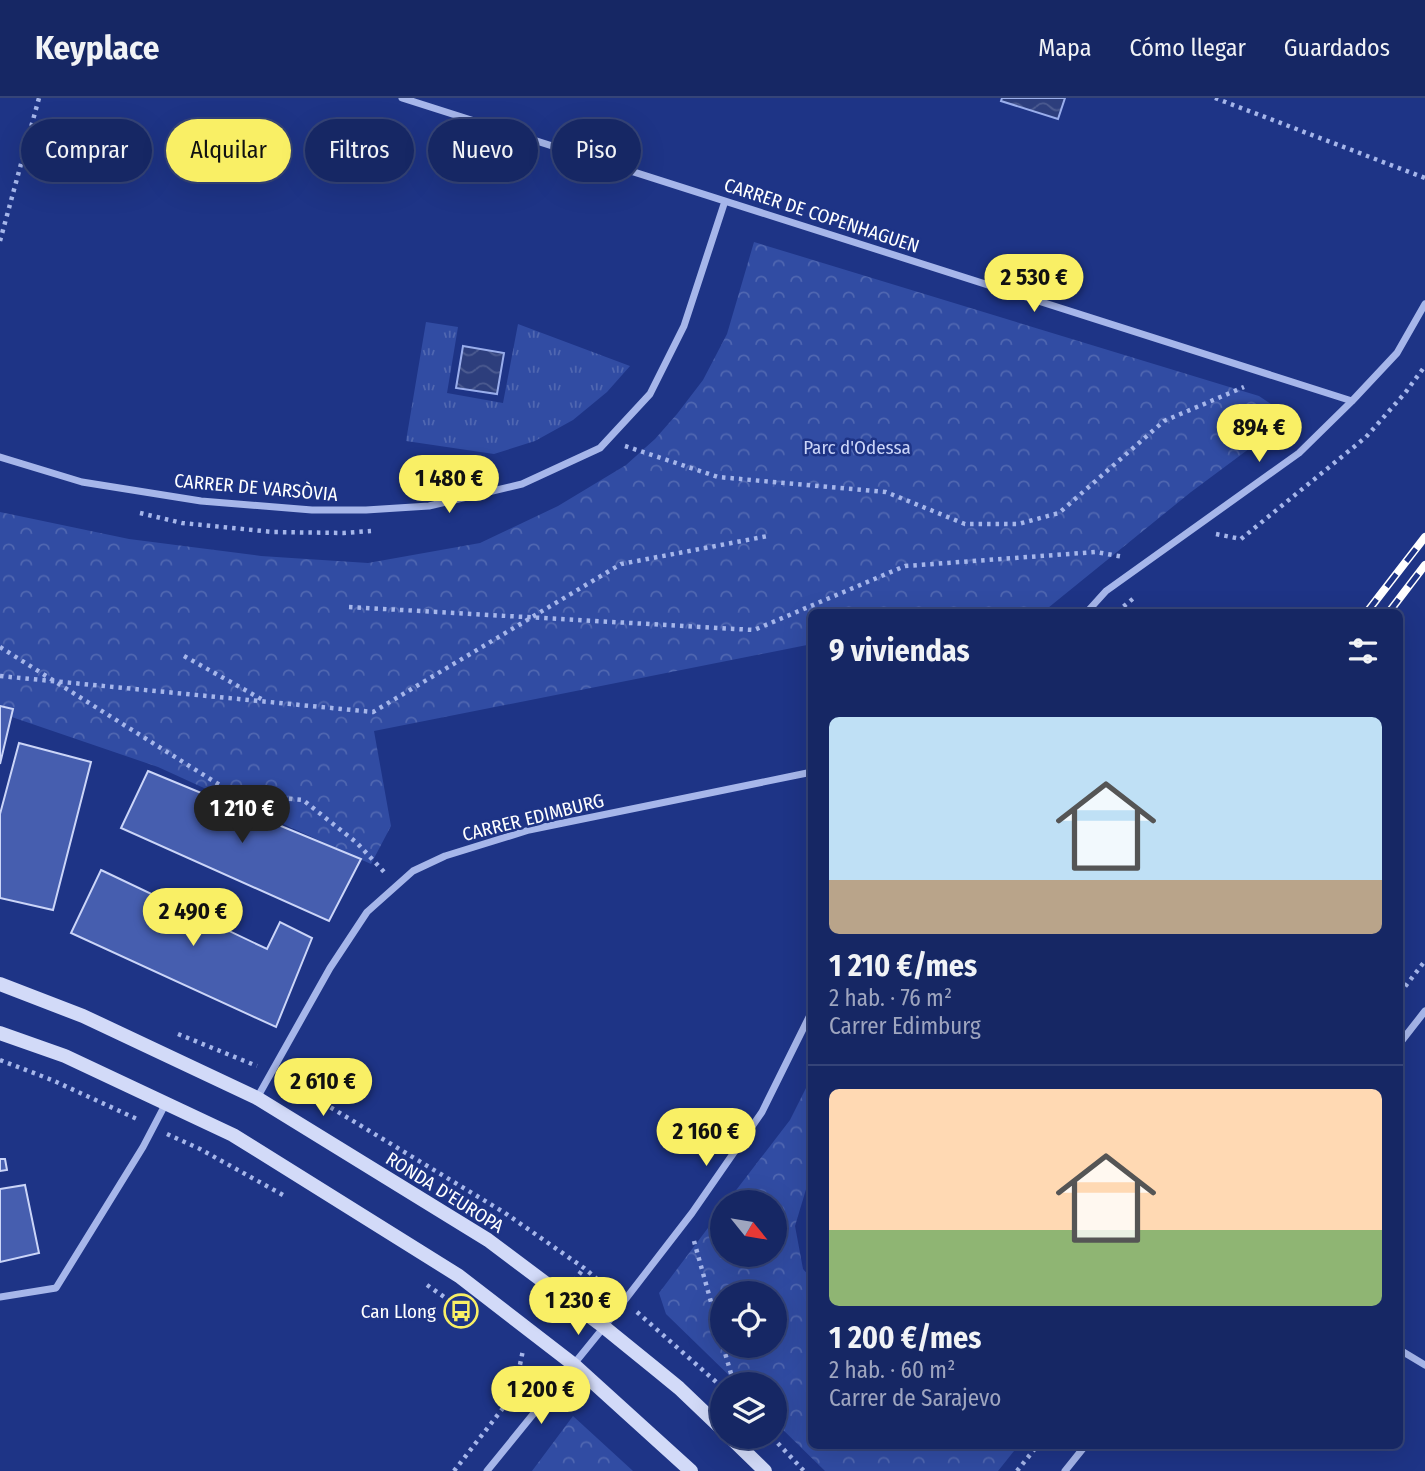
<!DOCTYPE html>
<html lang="es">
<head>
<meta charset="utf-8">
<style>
  body { margin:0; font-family:"Fira Sans Condensed",sans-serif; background:#1f2f6a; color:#f1f3f6; height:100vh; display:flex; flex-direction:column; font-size:26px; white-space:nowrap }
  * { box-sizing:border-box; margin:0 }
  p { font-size:23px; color:#9ea5bf }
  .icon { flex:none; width:38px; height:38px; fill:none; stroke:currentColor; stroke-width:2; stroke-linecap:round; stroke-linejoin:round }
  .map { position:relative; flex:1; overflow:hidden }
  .side { position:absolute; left:808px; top:511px; width:595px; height:840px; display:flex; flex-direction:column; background:#162764; border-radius:10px; box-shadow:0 7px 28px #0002,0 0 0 2px #354478 }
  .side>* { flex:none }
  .banner { position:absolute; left:21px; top:21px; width:665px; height:63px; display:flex; gap:14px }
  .needle { width:46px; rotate:120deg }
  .tools { position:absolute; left:710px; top:1092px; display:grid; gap:14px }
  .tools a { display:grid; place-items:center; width:77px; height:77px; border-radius:50%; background:#162764; box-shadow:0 7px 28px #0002,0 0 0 2px #354478; font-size:35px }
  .price { position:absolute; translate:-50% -60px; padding:0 16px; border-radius:24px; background:#f9ef65; color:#111; font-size:23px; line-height:46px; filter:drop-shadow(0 2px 4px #0008) }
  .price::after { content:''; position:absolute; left:50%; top:42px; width:21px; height:16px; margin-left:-10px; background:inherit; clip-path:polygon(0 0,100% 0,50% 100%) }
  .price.active { background:#222; color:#fff }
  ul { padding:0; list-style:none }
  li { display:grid; align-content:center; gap:14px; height:371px; padding:0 21px }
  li+li { border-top:2px solid #354478 }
  li span { display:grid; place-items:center; height:217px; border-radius:10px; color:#555 }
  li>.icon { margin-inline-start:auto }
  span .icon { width:126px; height:126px; fill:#fffc; stroke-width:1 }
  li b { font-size:30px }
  h2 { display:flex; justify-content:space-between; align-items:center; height:84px; padding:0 21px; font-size:30px }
  .chip { padding:0 24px; border-radius:32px; background:#162764; box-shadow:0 7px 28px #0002,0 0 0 2px #354478; font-size:24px; line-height:63px }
  .chip.active { background:#f9ef65; color:#111 }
  header { display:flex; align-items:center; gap:42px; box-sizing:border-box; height:98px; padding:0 35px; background:#162764; border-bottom:2px solid #354478 }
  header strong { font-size:33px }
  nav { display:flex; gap:38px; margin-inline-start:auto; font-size:24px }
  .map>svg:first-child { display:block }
  .grass { fill:url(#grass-tufts) }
  .park { fill:url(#park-crowns); fill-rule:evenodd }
  .water { fill:url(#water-waves); stroke:#9aaeec; stroke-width:2 }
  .building { fill:#465eaf; stroke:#cbd5f8; stroke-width:2 }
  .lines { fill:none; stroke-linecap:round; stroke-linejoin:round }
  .path { stroke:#a6b6ea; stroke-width:4.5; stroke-dasharray:3.5 5; stroke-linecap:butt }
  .street { stroke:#a6b6ea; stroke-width:7 }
  .secondary { stroke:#d2daf8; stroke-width:14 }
  .rail-casing { stroke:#fff; stroke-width:8 }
  .rail { stroke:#1e3486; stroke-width:5; stroke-dasharray:16; stroke-linecap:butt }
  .labels { text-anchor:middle; stroke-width:5; stroke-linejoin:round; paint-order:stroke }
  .street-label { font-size:19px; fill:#fff; stroke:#1e3486 }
  .park-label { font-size:19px; fill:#cbd5f8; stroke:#1e3486 }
  .poi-label { font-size:19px; fill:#fff; stroke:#1e3486; text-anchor:end }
</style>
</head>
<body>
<header>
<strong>Keyplace</strong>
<nav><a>Mapa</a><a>Cómo llegar</a><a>Guardados</a></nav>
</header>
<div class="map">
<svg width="1425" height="1373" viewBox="0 0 1425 1373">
  <defs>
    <pattern id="grass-tufts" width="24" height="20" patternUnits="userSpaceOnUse" patternTransform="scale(1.75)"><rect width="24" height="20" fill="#314ca3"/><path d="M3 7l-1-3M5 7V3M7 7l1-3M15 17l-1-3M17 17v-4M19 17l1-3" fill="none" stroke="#5067b1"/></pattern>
    <pattern id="park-crowns" width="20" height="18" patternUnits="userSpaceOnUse" patternTransform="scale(1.75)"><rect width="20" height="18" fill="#314ca3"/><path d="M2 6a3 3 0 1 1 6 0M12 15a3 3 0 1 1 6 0" fill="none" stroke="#5067b1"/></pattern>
    <pattern id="water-waves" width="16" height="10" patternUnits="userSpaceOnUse" patternTransform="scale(1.75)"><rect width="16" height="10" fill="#2d3e7c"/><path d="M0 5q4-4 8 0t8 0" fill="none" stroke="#4c5b90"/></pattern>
  </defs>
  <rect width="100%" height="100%" fill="#1e3486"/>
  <path class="grass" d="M426 224 458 229 447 295 503 305 518 226 630 268 607 294 573 322 535 343 494 356 406 343Z"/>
  <path class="park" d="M754 144 1259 298 1280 312 1273 333 1191 394 1043 514H812V546L374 633 391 728 371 766 158 669 0 615V414L129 441 261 458 368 465 480 445 558 408 626 367 655 341 677 316 703 282 727 236Z
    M812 978V1078L807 1088 795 1128 803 1171 812 1181V1348H1018L998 1373H825L775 1324V1286H738L666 1216 659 1195 723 1110V1157H775V1104H727L790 1022ZM723 1195H775V1248H723Z
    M573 1318 633 1373H532Z"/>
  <path class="water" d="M1002 0H1065L1058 21 1001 3Z
    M463 248 504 255 497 296 456 290Z"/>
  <path class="building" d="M0 608 13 611 0 666Z
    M19 645 91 664 53 812 0 800V716Z
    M148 673 361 761 329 823 121 730Z
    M101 772 267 851 280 824 312 840 276 929 71 835Z
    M0 1061H5L7 1072 0 1073Z
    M25 1087 39 1155 0 1164V1091Z"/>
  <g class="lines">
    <path class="path" d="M1215 0 1425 80
      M0 143 39 0
      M625 348 718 379 886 394 965 426H1018L1059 415 1164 323 1244 289
      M140 415 182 425 273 434 344 435 371 433
      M1216 436 1241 441 1366 339 1405 295 1425 268
      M349 509 754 532 905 468 1096 454 1124 459
      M1117 514 1135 499
      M0 549 234 696 303 702 357 745 386 776
      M184 558 263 602
      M0 578 373 614 621 466 768 438
      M1400 895 1425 863
      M178 936 257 968
      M0 962 52 982 137 1021
      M287 983 505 1115 584 1170 611 1193
      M167 1036 200 1051 283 1097
      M694 1143 723 1247
      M574 1183 584 1170
      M427 1187 460 1210
      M637 1214 723 1290
      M723 1248 734 1286
      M772 1339 804 1373
      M454 1373 514 1296 523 1252
      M1017 1373 1037 1348"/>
    <path class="street" d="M402 0 1352 303
      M0 359 82 384 201 403 312 412H366L429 408 522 386 600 350 650 296 684 228 725 103
      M1087 514 1106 493 1299 355 1352 303 1397 255 1425 206
      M1400 945 1425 913
      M257 1000 330 870 367 814 413 773 445 758 529 732 812 674
      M0 1199 56 1190 143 1049 166 1005
      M1400 1252 1425 1267
      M487 1373 604 1229 692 1115 762 1014 812 913
      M1065 1373 1085 1348"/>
    <path class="secondary" d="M0 886 83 918 257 1000 488 1142 604 1229 657 1272 679 1290 723 1332
      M0 935 65 958 233 1037 459 1178 573 1266 691 1373
      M730 1339 765 1373"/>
    <defs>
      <path id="rail" d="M1367 514 1425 439
        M1389 514 1425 467"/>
    </defs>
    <use href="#rail" class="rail-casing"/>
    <use href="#rail" class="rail"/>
  </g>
  <defs>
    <symbol id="bus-ring" viewBox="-11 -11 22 22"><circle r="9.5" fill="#1e3486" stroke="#f9ef65" stroke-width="1.5"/><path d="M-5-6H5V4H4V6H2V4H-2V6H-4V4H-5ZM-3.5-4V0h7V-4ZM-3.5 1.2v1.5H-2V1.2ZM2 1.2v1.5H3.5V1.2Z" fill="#f9ef65"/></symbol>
  </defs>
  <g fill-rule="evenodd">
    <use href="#bus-ring" x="442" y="1194" width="38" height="38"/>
  </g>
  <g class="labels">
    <g class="street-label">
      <text transform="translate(822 117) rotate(18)" y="7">CARRER DE COPENHAGUEN</text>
      <text transform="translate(256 389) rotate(5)" y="7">CARRER DE VARSÒVIA</text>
      <text transform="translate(533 719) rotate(-14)" y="7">CARRER EDIMBURG</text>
      <text transform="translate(445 1094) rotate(32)" y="7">RONDA D'EUROPA</text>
    </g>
    <g class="park-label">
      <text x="857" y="356">Parc d'Odessa</text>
    </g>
    <g class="poi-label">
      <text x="436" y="1220">Can Llong</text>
    </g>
  </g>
</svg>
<div class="tools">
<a><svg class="needle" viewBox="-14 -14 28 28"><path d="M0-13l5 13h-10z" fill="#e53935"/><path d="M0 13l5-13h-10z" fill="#9ea5bf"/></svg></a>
<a><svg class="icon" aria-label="locate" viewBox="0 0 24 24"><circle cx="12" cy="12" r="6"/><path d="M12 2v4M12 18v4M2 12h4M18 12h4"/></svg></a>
<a><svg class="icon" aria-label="layers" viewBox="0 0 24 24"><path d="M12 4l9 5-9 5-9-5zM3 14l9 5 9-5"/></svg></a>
</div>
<b class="price" style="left:1034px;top:216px">2 530 €</b>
<b class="price" style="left:1259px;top:366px">894 €</b>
<b class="price" style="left:449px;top:417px">1 480 €</b>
<b class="price active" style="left:242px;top:747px">1 210 €</b>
<b class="price" style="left:193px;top:850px">2 490 €</b>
<b class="price" style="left:323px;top:1020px">2 610 €</b>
<b class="price" style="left:706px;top:1070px">2 160 €</b>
<b class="price" style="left:578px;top:1239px">1 230 €</b>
<b class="price" style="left:541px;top:1328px">1 200 €</b>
<div class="banner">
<a class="chip">Comprar</a>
<a class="chip active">Alquilar</a>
<a class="chip">Filtros</a>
<a class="chip">Nuevo</a>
<a class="chip">Piso</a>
</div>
<section class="side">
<h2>9 viviendas<svg class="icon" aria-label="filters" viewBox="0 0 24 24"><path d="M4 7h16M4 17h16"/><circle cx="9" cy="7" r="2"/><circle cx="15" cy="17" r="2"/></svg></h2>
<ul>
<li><span style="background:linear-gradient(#bfe0f5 75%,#b9a48a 0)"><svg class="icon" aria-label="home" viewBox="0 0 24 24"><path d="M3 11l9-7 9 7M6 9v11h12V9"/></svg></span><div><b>1 210 €/mes</b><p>2 hab. · 76 m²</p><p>Carrer Edimburg</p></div></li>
<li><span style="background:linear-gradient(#ffd9b3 65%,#8fb573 0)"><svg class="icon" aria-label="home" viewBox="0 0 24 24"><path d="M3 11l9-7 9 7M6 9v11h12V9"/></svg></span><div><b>1 200 €/mes</b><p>2 hab. · 60 m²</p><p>Carrer de Sarajevo</p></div></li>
</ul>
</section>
</div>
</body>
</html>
